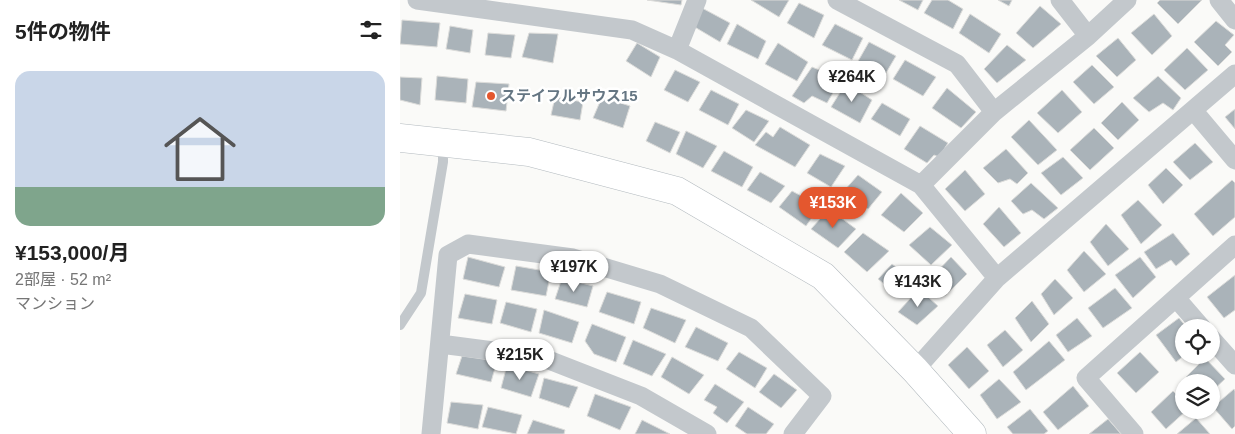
<!DOCTYPE html>
<html lang="ja">
<head>
<meta charset="utf-8">
<style>
  body { margin:0; font-family:Helvetica,"Noto Sans JP",sans-serif; background:#f6f6f6; color:#222; height:100vh; display:flex; flex-direction:column; font-size:19px; white-space:nowrap }
  * { box-sizing:border-box; margin:0 }
  p { font-size:16px; color:#767676 }
  .icon { flex:none; width:28px; height:28px; fill:none; stroke:currentColor; stroke-width:2; stroke-linecap:round; stroke-linejoin:round }
  .map { position:relative; flex:1; overflow:hidden }
  .sheet { display:flex; flex-direction:column; background:#fff; width:400px }
  .sheet>* { flex:none }
  .controls { position:absolute; left:775px; top:319px; display:grid; gap:10px }
  .controls a { display:grid; place-items:center; width:45px; height:45px; border-radius:50%; background:#fff; box-shadow:0 1px 4px #0004; font-size:25px }
  .price { position:absolute; translate:-50% -42px; padding:0 11px; border-radius:18px; background:#fff; color:#222; font-size:16px; line-height:32px; filter:drop-shadow(0 1px 2px #0008) }
  .price::after { content:''; position:absolute; left:50%; top:30px; width:15px; height:11px; margin-left:-8px; background:inherit; clip-path:polygon(0 0,100% 0,50% 100%) }
  .price.current { background:#e4572e; color:#fff }
  ul { padding:0; list-style:none }
  li { display:grid; align-content:center; gap:10px; height:265px; padding:0 15px }
  li span { display:grid; place-items:center; height:155px; border-radius:15px; color:#555 }
  li>.icon { margin-inline-start:auto }
  span .icon { width:90px; height:90px; fill:#fffc; stroke-width:1 }
  li b { font-size:21px }
  h2 { display:flex; justify-content:space-between; align-items:center; height:60px; padding:0 15px; font-size:21px }
  main { display:flex; flex:1; min-height:0 }
  .map>svg:first-child { display:block }
  .building { fill:#aab3b9; stroke:#dcdcda }
  .lines { fill:none; stroke-linecap:round; stroke-linejoin:round }
  .secondary-casing { stroke:#b3babf; stroke-width:29 }
  .lane { stroke:#c3c8cc; stroke-width:10 }
  .street { stroke:#c3c8cc; stroke-width:19 }
  .secondary { stroke:#fff; stroke-width:28 }
  .poi-dot { fill:#e4572e; stroke:#fff; stroke-width:2 }
  .labels { text-anchor:middle; stroke-width:5; stroke-linejoin:round; paint-order:stroke }
  .poi-label { font-size:15px; font-weight:bold; fill:#657683; stroke:#fff; text-anchor:start }
</style>
</head>
<body>
<main>
<section class="sheet">
<h2>5件の物件<svg class="icon" aria-label="filters" viewBox="0 0 24 24"><path d="M4 7h16M4 17h16"/><circle cx="9" cy="7" r="2"/><circle cx="15" cy="17" r="2"/></svg></h2>
<ul>
<li><span style="background:linear-gradient(#c9d6e8 75%,#7fa58c 0)"><svg class="icon" aria-label="home" viewBox="0 0 24 24"><path d="M3 11l9-7 9 7M6 9v11h12V9"/></svg></span><div><b>¥153,000/月</b><p>2部屋 · 52 m²</p><p>マンション</p></div></li>
</ul>
</section>
<div class="map">
<svg width="835" height="434" viewBox="0 0 835 434">
  <rect width="100%" height="100%" fill="#fafaf8"/>
  <path class="building" d="M247 0H282L281 5Z
    M351 0H389L379 17Z
    M499 0H523L518 10Z
    M532 0H548L563 9 553 29 524 13Z
    M598 0H612L609 6Z
    M760 0H802L778 24 757 3Z
    M399 3 424 15 414 38 387 23Z
    M640 6 661 24 633 48 616 33Z
    M302 8 330 23 320 42 293 26Z
    M570 14 601 34 589 53 559 33Z
    M754 14 772 36 752 55 731 33Z
    M2 20 40 23 37 47 0 44Z
    M816 21 834 35 825 45 832 52 818 66 794 42Z
    M337 24 366 41 358 59 327 44Z
    M435 24 463 38 452 60 422 45Z
    M50 26 73 30 70 53 46 49Z
    M88 33 115 35 111 58 85 55Z
    M129 33 158 34 153 63 122 57Z
    M718 38 736 60 717 77 696 56Z
    M469 42 496 56 483 78 457 63Z
    M237 43 260 57 251 77 226 61Z
    M378 43 408 62 397 81 365 64Z
    M607 45 626 60 597 83 584 69Z
    M787 48 808 70 785 90 764 70Z
    M505 60 536 77 523 96 493 79Z
    M692 65 714 87 694 104 673 82Z
    M412 67 441 79 427 103 412 96 404 103 392 96Z
    M275 70 300 82 288 102 264 90Z
    M37 76 68 79 66 103 35 100Z
    M758 76 781 98 773 110 763 103 749 112 733 98Z
    M0 77 22 78 20 105 0 100Z
    M76 82 109 84 106 111 72 107Z
    M446 83 472 100 460 123 431 107Z
    M547 88 576 112 561 128 532 108Z
    M311 90 339 104 328 125 299 110Z
    M662 90 682 112 658 133 637 113Z
    M155 97 183 102 180 120 151 115Z
    M202 97 230 106 223 128 193 118Z
    M722 102 739 120 718 140 701 123Z
    M482 103 510 119 500 136 471 119Z
    M835 109V129L825 117Z
    M346 110 369 121 354 142 332 128Z
    M629 120 657 150 638 165 611 137Z
    M255 122 280 132 270 153 246 141Z
    M520 126 548 143 539 157 534 155 527 163 504 149Z
    M380 127 410 145 395 167 355 145 366 132 373 137Z
    M694 128 714 148 690 170 670 150Z
    M286 131 317 146 303 168 276 154Z
    M795 143 813 162 790 180 773 162Z
    M606 149 628 173 617 184 610 179 598 183 583 168Z
    M324 151 353 167 342 187 311 171Z
    M420 154 445 166 431 187 407 173Z
    M663 157 683 178 661 195 641 173Z
    M766 168 783 185 763 204 748 185Z
    M565 170 585 194 565 211 545 189Z
    M360 172 385 186 371 203 347 190Z
    M458 175 482 192 468 209 443 192Z
    M832 180 835 183V217L813 236 794 214Z
    M631 183 658 208 644 219 632 210 623 214 611 201Z
    M392 191 420 206 406 226 379 207Z
    M501 193 523 213 504 232 481 215Z
    M738 200 762 225 741 244 721 215Z
    M599 207 621 233 604 247 583 224Z
    M429 209 456 229 438 248 411 229Z
    M706 224 729 249 708 266 690 242Z
    M530 227 552 245 531 265 509 245Z
    M463 233 489 251 467 272 444 252Z
    M773 233 790 254 776 266 771 260 756 269 744 252Z
    M684 251 706 274 684 292 667 270Z
    M68 257 105 267 99 287 63 279Z
    M551 257 567 274 545 296 530 279Z
    M740 257 756 277 733 298 715 275Z
    M492 264 513 280 499 296 478 279Z
    M116 266 151 272 146 296 111 290Z
    M835 275V310L824 318 807 297Z
    M162 278 193 286 187 307 155 299Z
    M655 279 673 298 654 315 641 294Z
    M715 288 732 308 703 328 688 308Z
    M519 289 538 306 517 325 498 312Z
    M207 292 241 302 234 324 199 312Z
    M65 294 97 300 92 324 58 318Z
    M632 301 649 324 631 342 615 318Z
    M106 302 137 309 131 332 100 323Z
    M251 308 286 320 275 343 243 328Z
    M144 310 179 322 172 343 139 333Z
    M677 318 692 336 668 352 656 335Z
    M779 318 787 328H784V355H785L776 362 756 335Z
    M192 324 226 337 216 362 194 354 185 341Z
    M296 327 328 343 318 361 285 347Z
    M605 330 623 350 603 367 587 345Z
    M233 340 266 354 252 376 223 364Z
    M649 341 665 360 626 390 613 372Z
    M567 347 589 371 569 389 548 365Z
    M339 352 367 368 355 388 326 369Z
    M740 352 759 372 736 393 717 373Z
    M62 356 97 361 91 382 56 374Z
    M272 357 304 375 289 394 261 377Z
    M805 358 825 379 811 392V382H791L786 377Z
    M107 365 139 374 131 397 101 388Z
    M374 374 397 390 381 408 359 392Z
    M144 378 178 387 169 408 139 398Z
    M599 379 621 402 597 419 580 395Z
    M315 384 344 402 327 423 313 413 317 407 304 400Z
    M673 386 689 406 658 430 643 412Z
    M834 389 835 391V426L832 429 813 407Z
    M773 391 784 402V410H787L766 429 751 412Z
    M195 394 231 407 220 430 187 416Z
    M51 402 83 405 78 429 47 423Z
    M88 407 122 415 116 434 82 427Z
    M348 407 374 424 366 434H347L335 426Z
    M630 409 648 431 644 434H613L607 427Z
    M796 418 810 434H777Z
    M708 419 721 434H689Z
    M133 420 165 430 164 434H127Z
    M242 420 270 434H235Z"/>
  <g class="lines">
    <defs>
      <path id="secondary" d="M0 138 129 152 277 191 423 276 515 370 572 434"/>
    </defs>
    <use href="#secondary" class="secondary-casing"/>
    <path class="lane" d="M0 325 21 293 43 162V144"/>
    <path class="street" d="M17 0 232 30 277 50 521 185 597 278
      M437 0 557 64 594 112
      M660 0 688 36
      M819 0 835 20
      M277 50 297 0
      M793 110 835 160
      M521 185 594 112 688 36 727 0
      M776 298 802 328
      M811 338 835 365
      M40 344 141 357 241 396 307 434
      M515 370 597 278 835 74
      M31 434 48 255 68 244 173 258 260 284 351 328 422 396 393 434
      M734 434 686 378 835 245"/>
    <use href="#secondary" class="secondary"/>
  </g>
  <circle class="poi-dot" cx="91" cy="96" r="5"/>
  <g class="labels">
    <g class="poi-label">
      <text x="101" y="101">ステイフルサウス15</text>
    </g>
  </g>
</svg>
<div class="controls">
<a><svg class="icon" aria-label="locate" viewBox="0 0 24 24"><circle cx="12" cy="12" r="6"/><path d="M12 2v4M12 18v4M2 12h4M18 12h4"/></svg></a>
<a><svg class="icon" aria-label="layers" viewBox="0 0 24 24"><path d="M12 4l9 5-9 5-9-5zM3 14l9 5 9-5"/></svg></a>
</div>
<b class="price" style="left:452px;top:103px">¥264K</b>
<b class="price current" style="left:433px;top:229px">¥153K</b>
<b class="price" style="left:174px;top:293px">¥197K</b>
<b class="price" style="left:518px;top:308px">¥143K</b>
<b class="price" style="left:120px;top:381px">¥215K</b>
</div>
</main>
</body>
</html>
